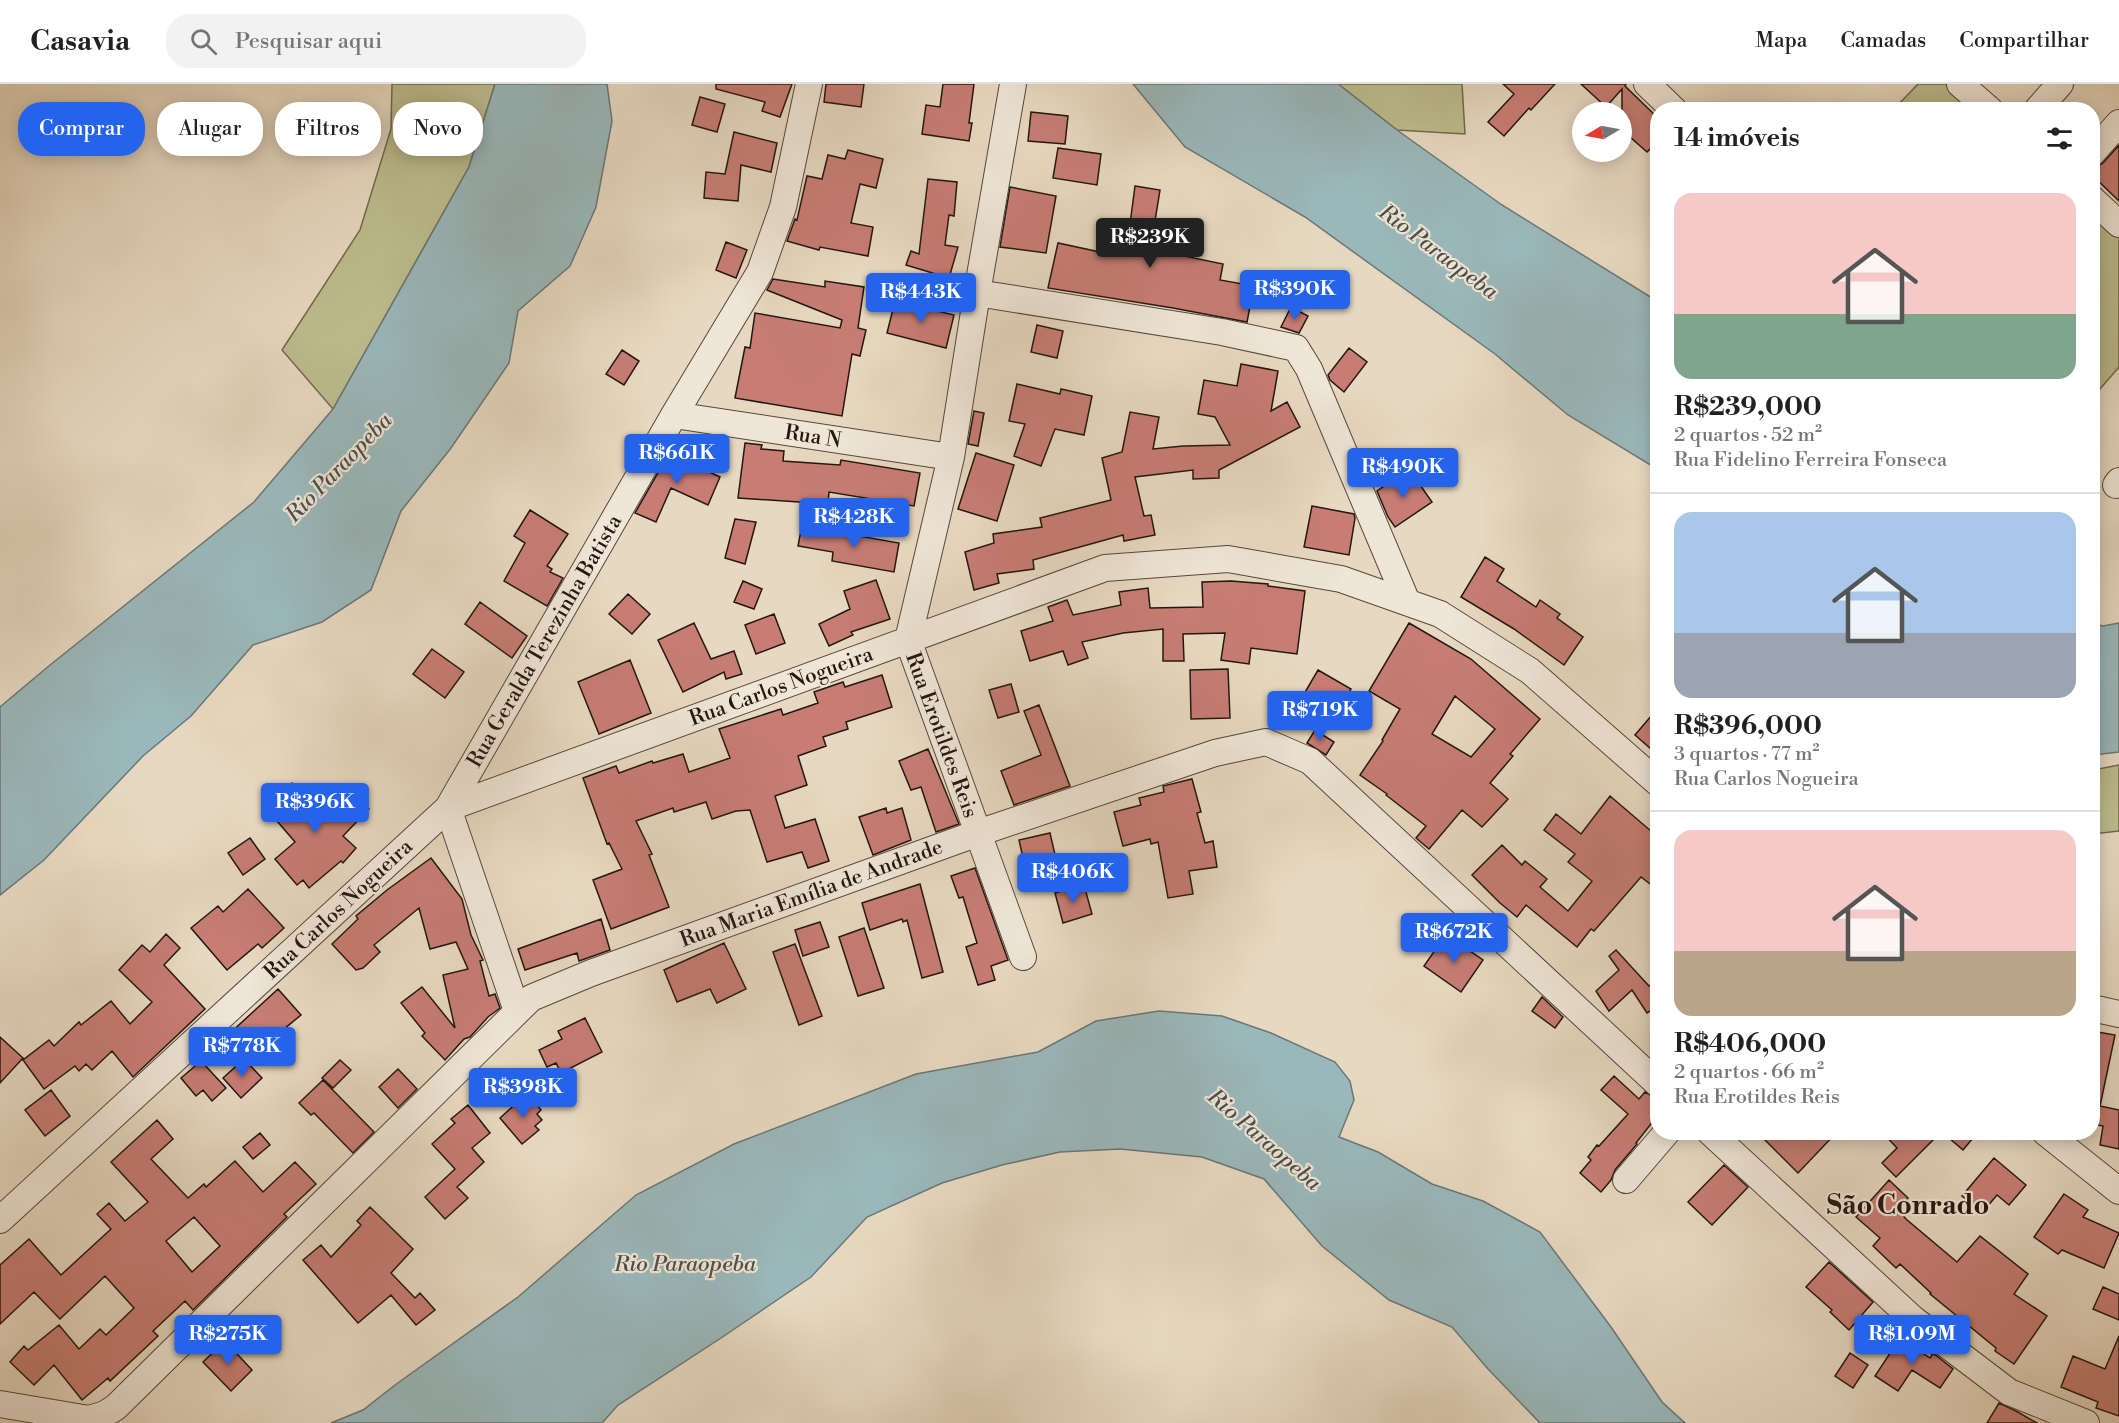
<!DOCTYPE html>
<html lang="pt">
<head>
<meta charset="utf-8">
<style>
  body { margin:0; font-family:"Libre Bodoni",serif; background:#f2f2f2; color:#202124; height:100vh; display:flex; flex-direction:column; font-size:22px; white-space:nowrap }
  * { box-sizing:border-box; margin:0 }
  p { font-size:20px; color:#757577 }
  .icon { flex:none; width:33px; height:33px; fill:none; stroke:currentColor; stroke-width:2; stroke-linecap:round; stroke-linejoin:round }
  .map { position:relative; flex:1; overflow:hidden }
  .side { position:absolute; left:1650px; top:18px; width:450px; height:1038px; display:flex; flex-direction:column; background:#fff; border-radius:24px; box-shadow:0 3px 15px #0003 }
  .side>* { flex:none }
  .hud { position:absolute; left:18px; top:18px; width:570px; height:54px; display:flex; gap:12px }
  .needle { width:39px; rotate:260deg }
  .tools { position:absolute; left:1572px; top:18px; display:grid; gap:12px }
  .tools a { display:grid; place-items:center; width:60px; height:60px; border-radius:50%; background:#fff; box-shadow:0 3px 15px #0003; font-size:30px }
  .price { position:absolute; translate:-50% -51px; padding:0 14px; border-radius:6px; background:#2563eb; color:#fff; font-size:20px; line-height:39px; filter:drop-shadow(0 2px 3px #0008) }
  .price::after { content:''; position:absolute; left:50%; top:36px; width:18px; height:14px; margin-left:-9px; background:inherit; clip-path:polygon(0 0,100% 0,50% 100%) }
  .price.active { background:#222; color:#fff }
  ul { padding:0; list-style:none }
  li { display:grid; align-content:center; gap:12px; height:318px; padding:0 24px }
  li+li { border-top:2px solid #e0e0e0 }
  li span { display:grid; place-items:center; height:186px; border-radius:18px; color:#555 }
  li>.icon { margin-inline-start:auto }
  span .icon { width:108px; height:108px; fill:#fffc; stroke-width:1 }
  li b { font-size:26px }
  h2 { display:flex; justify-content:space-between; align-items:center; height:72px; padding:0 24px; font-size:26px }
  .pill { padding:0 21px; border-radius:24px; background:#fff; box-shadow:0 3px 15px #0003; font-size:21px; line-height:54px }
  .pill.active { background:#2563eb; color:#fff }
  header { display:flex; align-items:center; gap:36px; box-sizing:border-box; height:84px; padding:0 30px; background:#fff; border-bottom:2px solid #e0e0e0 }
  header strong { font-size:28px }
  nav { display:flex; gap:33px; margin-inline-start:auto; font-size:21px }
  .search { width:420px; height:54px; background:#f2f2f2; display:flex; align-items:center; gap:15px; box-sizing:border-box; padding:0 21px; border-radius:24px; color:#757577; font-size:22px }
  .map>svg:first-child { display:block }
  .green { fill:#bdbd8e; stroke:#706a4f; stroke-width:1.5 }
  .water { fill:#9ab8bb; stroke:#6b7777; stroke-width:1.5 }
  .building { fill:#c77d74; stroke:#241610; stroke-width:1.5; fill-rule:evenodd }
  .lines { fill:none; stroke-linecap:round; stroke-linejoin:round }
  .minor-casing { stroke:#55473c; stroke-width:28 }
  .minor { stroke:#efe6d7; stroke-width:26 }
  .labels { text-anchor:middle; stroke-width:4.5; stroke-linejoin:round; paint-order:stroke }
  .street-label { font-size:21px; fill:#241610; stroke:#efe6d7 }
  .water-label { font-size:22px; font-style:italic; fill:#4d4f4c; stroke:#efe6d7 }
  .district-label { font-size:27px; font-weight:bold; fill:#241610; stroke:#efe6d7 }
</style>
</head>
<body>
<header>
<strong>Casavia</strong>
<div class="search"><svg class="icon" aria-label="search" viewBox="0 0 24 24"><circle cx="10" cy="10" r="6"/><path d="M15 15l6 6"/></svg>Pesquisar aqui</div>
<nav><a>Mapa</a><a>Camadas</a><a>Compartilhar</a></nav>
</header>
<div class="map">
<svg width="2119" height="1339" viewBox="0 0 2119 1339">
  <rect width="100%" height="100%" fill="#e7d9c1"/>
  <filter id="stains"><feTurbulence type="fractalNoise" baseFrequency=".00333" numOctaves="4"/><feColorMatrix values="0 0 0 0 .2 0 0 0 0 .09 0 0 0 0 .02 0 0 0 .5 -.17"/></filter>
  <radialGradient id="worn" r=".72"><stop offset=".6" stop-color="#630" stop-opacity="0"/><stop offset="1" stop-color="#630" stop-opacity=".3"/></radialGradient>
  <path class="green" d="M392 0H495L469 83 333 325 282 266 360 146 391 45Z
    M1338 0H1462L1465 50 1397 46Z
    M1918 0H1953L1981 26H1893Z
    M2092 127 2119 151V283L2093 313Z
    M2119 681V747L2093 750V686Z"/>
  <path class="water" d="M495 0H607L612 37 596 123 570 182 518 227 509 279 451 364 401 427 371 506 322 538 253 561 191 632 143 672 44 776 0 811V623L50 581 254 418 333 325 469 83Z
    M1133 0H1338L1397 46 1502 121 1657 217V385L1568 331 1495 270 1305 133 1185 63Z
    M2119 539V668L2093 671V540L2103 542Z
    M1159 927 1222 932 1271 949 1335 978 1350 997 1354 1016 1339 1053 1378 1068 1432 1100 1483 1117 1540 1148 1611 1243 1662 1318 1685 1339H1540L1488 1285 1452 1243 1389 1216 1322 1162 1264 1095 1202 1073 1120 1065 1060 1068 1002 1081 942 1099 867 1133 811 1193 721 1254 618 1321 602 1339H331L363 1326 395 1301 518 1213 636 1111 734 1060 916 990 1038 968 1096 937Z"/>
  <path class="building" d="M716 0H792L780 33 762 27 765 18 716 5Z
    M826 0H864L861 23 824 18Z
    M943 0H974L969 39H972L969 57 922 50 926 21 940 23Z
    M1503 0H1555L1531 26 1529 24 1504 52 1488 38 1514 10Z
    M1581 0H1626L1625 2 1658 34V57L1647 68 1630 53 1622 62V5L1606 23Z
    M700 13 725 20 717 48 692 41Z
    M1031 28 1068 32 1065 60 1028 57Z
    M734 48 777 59 771 88 741 81 738 117 704 114 706 88 725 90Z
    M2119 61V117L2092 91V86L2103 79Z
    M1058 64 1101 70 1097 101 1053 94Z
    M848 66 883 75 876 104 860 100 851 139 873 143 868 172 820 163 819 166 787 157 795 135 797 136 807 92 822 95 828 71 845 75Z
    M928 95 957 98 954 132 949 131 945 161 958 163 949 194 906 181 911 167 919 170Z
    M1135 102 1160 106 1154 143 1189 151 1184 172 1223 180 1220 196 1254 202 1247 238 1173 224 1048 204 1058 159 1100 168 1103 154 1121 157 1122 154 1128 155Z
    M1010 103 1056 112 1046 169 1000 163Z
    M726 158 747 166 736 194 716 186Z
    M773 195 825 203V197L864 203 858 244 866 246 860 272 852 270 842 332 735 314 745 263 750 264 755 229 840 244 842 236 767 206Z
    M895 217 954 231 946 264 887 249Z
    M1291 223 1308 232 1299 249 1281 243Z
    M1037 241 1063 247 1057 274 1031 268Z
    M1349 264 1367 278 1344 308 1330 296 1328 291Z
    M622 266 639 277 624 301 606 290Z
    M1241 280 1278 287 1271 327 1287 318 1300 343 1219 386V394L1193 395V386L1135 393 1144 432 1151 431 1155 451 1124 457 1123 451 1033 476 1034 485 997 490 999 499 974 506 965 468 994 459 993 450 1042 443 1040 434 1111 416 1102 374 1122 368 1130 328 1159 333 1153 365 1183 362 1230 361 1215 333 1198 330 1204 296 1237 302Z
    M1017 300 1060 310 1061 305 1092 312 1084 351 1055 345 1041 382 1014 372 1025 340 1009 337Z
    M974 327 984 329 978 362 968 360Z
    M745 359 762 361 761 365 784 367 783 377 840 381 841 376 920 389 914 422 829 408 828 420 738 414Z
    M671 366 684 372 683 376 720 393 708 421 671 404 656 438 635 429Z
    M976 369 1014 381 997 437 958 425Z
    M1403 389 1412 402 1418 398 1432 418 1395 443 1388 433 1377 407Z
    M1312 422 1354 430 1355 434 1349 471 1304 463Z
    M530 426 568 450 547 482 552 485 550 488 563 494 547 522 504 497 525 459 514 452Z
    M735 435 756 438 745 480 725 474Z
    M801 446 836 452 837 448 899 459 894 488 832 477 833 468 798 462Z
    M1485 473 1504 485 1497 497 1536 523 1540 516 1560 530 1557 534 1583 553 1564 581 1514 545 1461 513Z
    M876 496 890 535 851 548 853 551 829 562 819 540 850 525 844 507Z
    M743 497 762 505 754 525 734 518Z
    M1231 497 1268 500V502L1305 507 1297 570 1251 564 1249 580 1221 576 1225 549 1183 550 1184 577H1163V545L1123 549 1082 558 1088 574 1068 581 1063 567 1030 577 1021 547 1053 537 1048 523 1067 516 1073 531 1121 521 1119 508 1148 504 1150 524 1203 523 1202 498Z
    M628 510 650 530 632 550 609 530Z
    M480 518 527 552 512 574 465 540Z
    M774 530 785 559 756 570 745 541Z
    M694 539 711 575 734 567 742 590 726 595 724 588 683 608 658 556Z
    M1409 539 1471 575 1540 635 1510 670 1513 672 1490 699 1508 715 1482 743 1462 726 1429 765 1416 754 1426 742 1386 711 1387 710 1360 691 1383 657 1382 656 1400 625 1369 607ZM1455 612 1495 645 1471 673 1432 650Z
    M432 565 464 588 445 614 413 590Z
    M630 576 651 629 599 650 578 598Z
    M1228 585 1230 634 1191 635 1190 586Z
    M1318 586 1351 605 1334 635 1301 615Z
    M882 591 892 623 846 638 848 645 823 653 826 662 798 672 807 701 775 712 785 744 815 735 829 777 808 784 802 768 767 778 750 726 736 727 712 735 706 718 674 728 673 724 636 737 652 770 649 771 669 823 611 845 593 796 622 785 609 759 607 760 583 694 616 682 619 689 652 677 653 679 683 670 689 688 730 674 719 645 781 625 783 631 818 619 814 608 843 598 845 603Z
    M1011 600 1019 628 998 634 989 606Z
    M1039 621 1070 702 1014 721 1001 687 1041 671 1024 627Z
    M1658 624V671L1635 651Z
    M1315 646 1334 658 1326 671 1307 659Z
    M928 665 959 740 936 748 921 703 911 706 899 677Z
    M1192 695 1201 728 1197 729 1205 759 1213 757 1217 783 1189 787 1193 810 1168 814 1158 758 1151 760 1150 755 1123 762 1114 728 1141 721 1139 714 1164 708 1163 702Z
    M292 699 322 734 349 706 369 725 343 752 356 764 343 779 341 777 309 804 303 796 297 801 275 775 295 758 265 723Z
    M1610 712 1658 753V806L1641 793 1594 847 1591 845 1577 863 1526 821 1517 833 1500 819 1472 791 1502 761 1522 781 1525 777 1547 795 1540 803 1568 827 1592 797 1568 778 1575 770 1544 746 1556 730 1581 750Z
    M886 724 887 729 902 724 911 756 873 771 859 733Z
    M1050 749 1056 775 1025 783 1019 756Z
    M250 754 265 775 243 791 228 769Z
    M431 774 462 815 471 851 483 876 480 877 489 912 495 910 500 924 488 933 470 953 464 955 445 976 422 952 425 949 401 919 422 903 455 944 443 891 468 885 456 858 430 865 419 824 374 861 380 868 363 884 356 886 332 860 358 835 356 832 387 806Z
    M975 784 1008 876 991 882 995 896 978 901 966 863 977 859 963 813 959 814 951 792Z
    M920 800 943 888 922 894 907 836 903 838 902 835 870 846 862 819Z
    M1084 801 1092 830 1063 839 1055 809Z
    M248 805 284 844 262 864 258 860 227 886 191 844 218 822 223 828Z
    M601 835 610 866 579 877 577 869 525 886 518 865Z
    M820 838 829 863 803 872 795 846Z
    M864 844 884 904 858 912 839 853Z
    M166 850 180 864 164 881 205 925 133 993 112 967 92 986 86 980 79 987 75 982 44 1005 23 976 49 956 54 962 79 938 81 941 111 917 130 940 152 918 119 886 142 861 150 868Z
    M1442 856 1453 864 1457 858 1483 876 1461 908 1424 882Z
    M724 859 746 905 717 919 710 905 677 918 664 886Z
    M795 860 822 932 799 941 773 868Z
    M1616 866 1649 902 1658 897V922L1647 929 1632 906 1609 927 1596 907 1619 886 1609 872Z
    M278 905 301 931 250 973 229 950Z
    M1542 913 1563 933 1555 944 1532 927Z
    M585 934 602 968 561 989 556 979 547 983 539 966 562 955 558 947Z
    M2092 947 2115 951 2100 1022 2119 1026V1065L2100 1061 2103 1042 2092 1040Z
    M0 953 23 974 0 999Z
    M244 975 262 994 241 1014 223 994Z
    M340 976 351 986 333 1004 322 994Z
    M201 977 226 1004 212 1017 203 1006 196 1012 181 994Z
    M398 985 417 1005 398 1024 379 1003Z
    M1614 992 1639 1015 1645 1008 1658 1015V1031L1636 1059 1637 1060 1615 1086 1611 1096 1601 1108 1580 1089 1591 1076 1588 1073 1597 1061 1599 1062 1628 1030 1601 1006Z
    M323 996 374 1048 353 1069 314 1029 311 1031 299 1019Z
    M51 1006 70 1032 45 1052 25 1026Z
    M528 1009 541 1026 537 1030 542 1036 535 1042 539 1046 522 1060 500 1034Z
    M468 1021 490 1049 472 1064 484 1078 457 1103 468 1114 445 1135 425 1113 455 1085 432 1060 455 1039 451 1035Z
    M157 1036 173 1055 151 1075 188 1114 204 1100 206 1103 235 1077 263 1108 295 1078 316 1100 284 1130 287 1133 193 1226 185 1217 153 1247 158 1252 110 1297 108 1294 82 1316 54 1281 34 1301 10 1278 24 1262 28 1266 59 1241 79 1265 100 1245 106 1251 134 1224 105 1192 60 1235 34 1208 0 1240V1181L29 1155 61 1191 111 1145 97 1130 109 1119 125 1137 148 1118 111 1078ZM194 1133 220 1162 192 1188 166 1157Z
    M1757 1048H1837L1798 1089Z
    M1882 1048H1941L1896 1093 1882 1079 1897 1064Z
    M1942 1048H1978L1963 1066Z
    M260 1049 270 1061 253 1075 243 1063Z
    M1994 1074 2026 1101 2009 1121 1997 1111 1982 1129 1962 1112Z
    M1724 1081 1748 1103 1712 1141 1688 1118Z
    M1889 1096 1908 1114 1898 1125 1906 1135 1957 1178 1980 1152 2028 1190 2014 1210 2047 1232 2014 1280 1995 1267 1996 1264 1930 1210 1931 1209 1900 1180 1896 1184 1873 1162 1880 1154 1856 1133Z
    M2064 1110 2088 1126 2083 1133 2119 1149 2104 1184 2062 1166 2058 1170 2034 1153Z
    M370 1123 413 1165 391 1189 415 1214 420 1209 435 1226 416 1241 391 1211 358 1239 303 1176 321 1161 331 1173 361 1141 357 1137Z
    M1829 1178 1873 1218 1849 1246 1830 1228 1832 1226 1806 1203Z
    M2103 1203 2119 1210V1236L2093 1225Z
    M2119 1252V1332L2096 1324 2098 1318 2061 1303 2073 1272 2105 1285Z
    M1900 1254 1930 1274 1933 1269 1953 1285 1940 1304 1912 1286 1898 1307 1875 1292Z
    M225 1257 252 1286 231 1307 203 1278Z
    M1850 1269 1868 1281 1853 1304 1835 1292Z
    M1999 1319 2016 1327 2037 1339H1987Z"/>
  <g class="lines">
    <defs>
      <path id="minor" d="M1013 0 977 209 951 373 908 556 1023 873
        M1647 0 1674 26
        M1960 0 1990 26
        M2037 26 2060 0
        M2092 69 2119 39
        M2092 115 2119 140
        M977 209 1222 248 1296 264 1309 285 1407 518
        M674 331 951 373
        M2116 401 2119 397
        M2092 924 2119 930
        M517 927 448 724 674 331 760 188 783 123 809 0
        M1710 1048 1913 1235 2009 1308 2086 1339
        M2045 1048 2119 1107
        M1626 1096 1667 1048
        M0 1136 448 724 1105 484 1228 475 1341 495 1440 530 1530 587 1658 699
        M0 1320 89 1335 105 1330 116 1323 531 914 591 889 978 749 1215 669 1266 658 1310 677 1658 1000"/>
    </defs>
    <use href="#minor" class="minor-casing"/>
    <use href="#minor" class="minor"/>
  </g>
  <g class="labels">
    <g class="street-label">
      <text transform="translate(813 352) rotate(9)" y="7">Rua N</text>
      <text transform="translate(544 557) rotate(-60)" y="7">Rua Geralda Terezinha Batista</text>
      <text transform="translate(781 602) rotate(-20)" y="7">Rua Carlos Nogueira</text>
      <text transform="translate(942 651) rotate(70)" y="7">Rua Erotildes Reis</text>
      <text transform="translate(811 809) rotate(-20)" y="7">Rua Maria Emília de Andrade</text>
      <text transform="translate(338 825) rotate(-43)" y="7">Rua Carlos Nogueira</text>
    </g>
    <g class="water-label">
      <text transform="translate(1439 167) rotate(37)" y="8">Rio Paraopeba</text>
      <text transform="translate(338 383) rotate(-46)" y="8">Rio Paraopeba</text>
      <text transform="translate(1265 1055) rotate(41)" y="8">Rio Paraopeba</text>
      <text x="685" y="1187">Rio Paraopeba</text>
    </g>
    <g class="district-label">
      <text x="1908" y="1130">São Conrado</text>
    </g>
  </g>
  <rect width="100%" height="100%" filter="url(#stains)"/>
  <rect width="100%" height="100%" fill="url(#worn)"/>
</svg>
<div class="tools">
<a><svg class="needle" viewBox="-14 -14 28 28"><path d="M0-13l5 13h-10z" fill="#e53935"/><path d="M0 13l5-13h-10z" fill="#757577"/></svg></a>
</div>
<b class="price active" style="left:1150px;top:185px">R$239K</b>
<b class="price" style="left:1295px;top:237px">R$390K</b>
<b class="price" style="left:921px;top:240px">R$443K</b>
<b class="price" style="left:677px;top:401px">R$661K</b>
<b class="price" style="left:1403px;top:415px">R$490K</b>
<b class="price" style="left:854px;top:465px">R$428K</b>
<b class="price" style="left:1320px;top:658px">R$719K</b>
<b class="price" style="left:315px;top:750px">R$396K</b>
<b class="price" style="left:1073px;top:820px">R$406K</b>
<b class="price" style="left:1454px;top:880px">R$672K</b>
<b class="price" style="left:242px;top:994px">R$778K</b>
<b class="price" style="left:523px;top:1035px">R$398K</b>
<b class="price" style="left:228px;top:1282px">R$275K</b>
<b class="price" style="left:1912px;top:1282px">R$1.09M</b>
<div class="hud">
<a class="pill active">Comprar</a>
<a class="pill">Alugar</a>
<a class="pill">Filtros</a>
<a class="pill">Novo</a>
</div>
<section class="side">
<h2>14 imóveis<svg class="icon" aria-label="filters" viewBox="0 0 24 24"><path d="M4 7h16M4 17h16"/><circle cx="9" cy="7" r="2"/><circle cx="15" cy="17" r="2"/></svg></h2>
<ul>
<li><span style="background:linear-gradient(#f6c9c9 65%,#7fa58c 0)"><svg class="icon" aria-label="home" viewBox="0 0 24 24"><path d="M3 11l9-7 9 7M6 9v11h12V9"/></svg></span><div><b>R$239,000</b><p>2 quartos · 52 m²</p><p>Rua Fidelino Ferreira Fonseca</p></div></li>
<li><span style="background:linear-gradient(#a9c7e8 65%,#9aa5b1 0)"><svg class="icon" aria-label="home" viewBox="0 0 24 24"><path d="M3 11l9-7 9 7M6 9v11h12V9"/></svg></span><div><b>R$396,000</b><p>3 quartos · 77 m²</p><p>Rua Carlos Nogueira</p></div></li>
<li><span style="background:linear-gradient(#f6c9c9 65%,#b9a48a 0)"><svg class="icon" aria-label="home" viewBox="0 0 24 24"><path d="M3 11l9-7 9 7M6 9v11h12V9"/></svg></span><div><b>R$406,000</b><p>2 quartos · 66 m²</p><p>Rua Erotildes Reis</p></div></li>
</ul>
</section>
</div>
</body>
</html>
